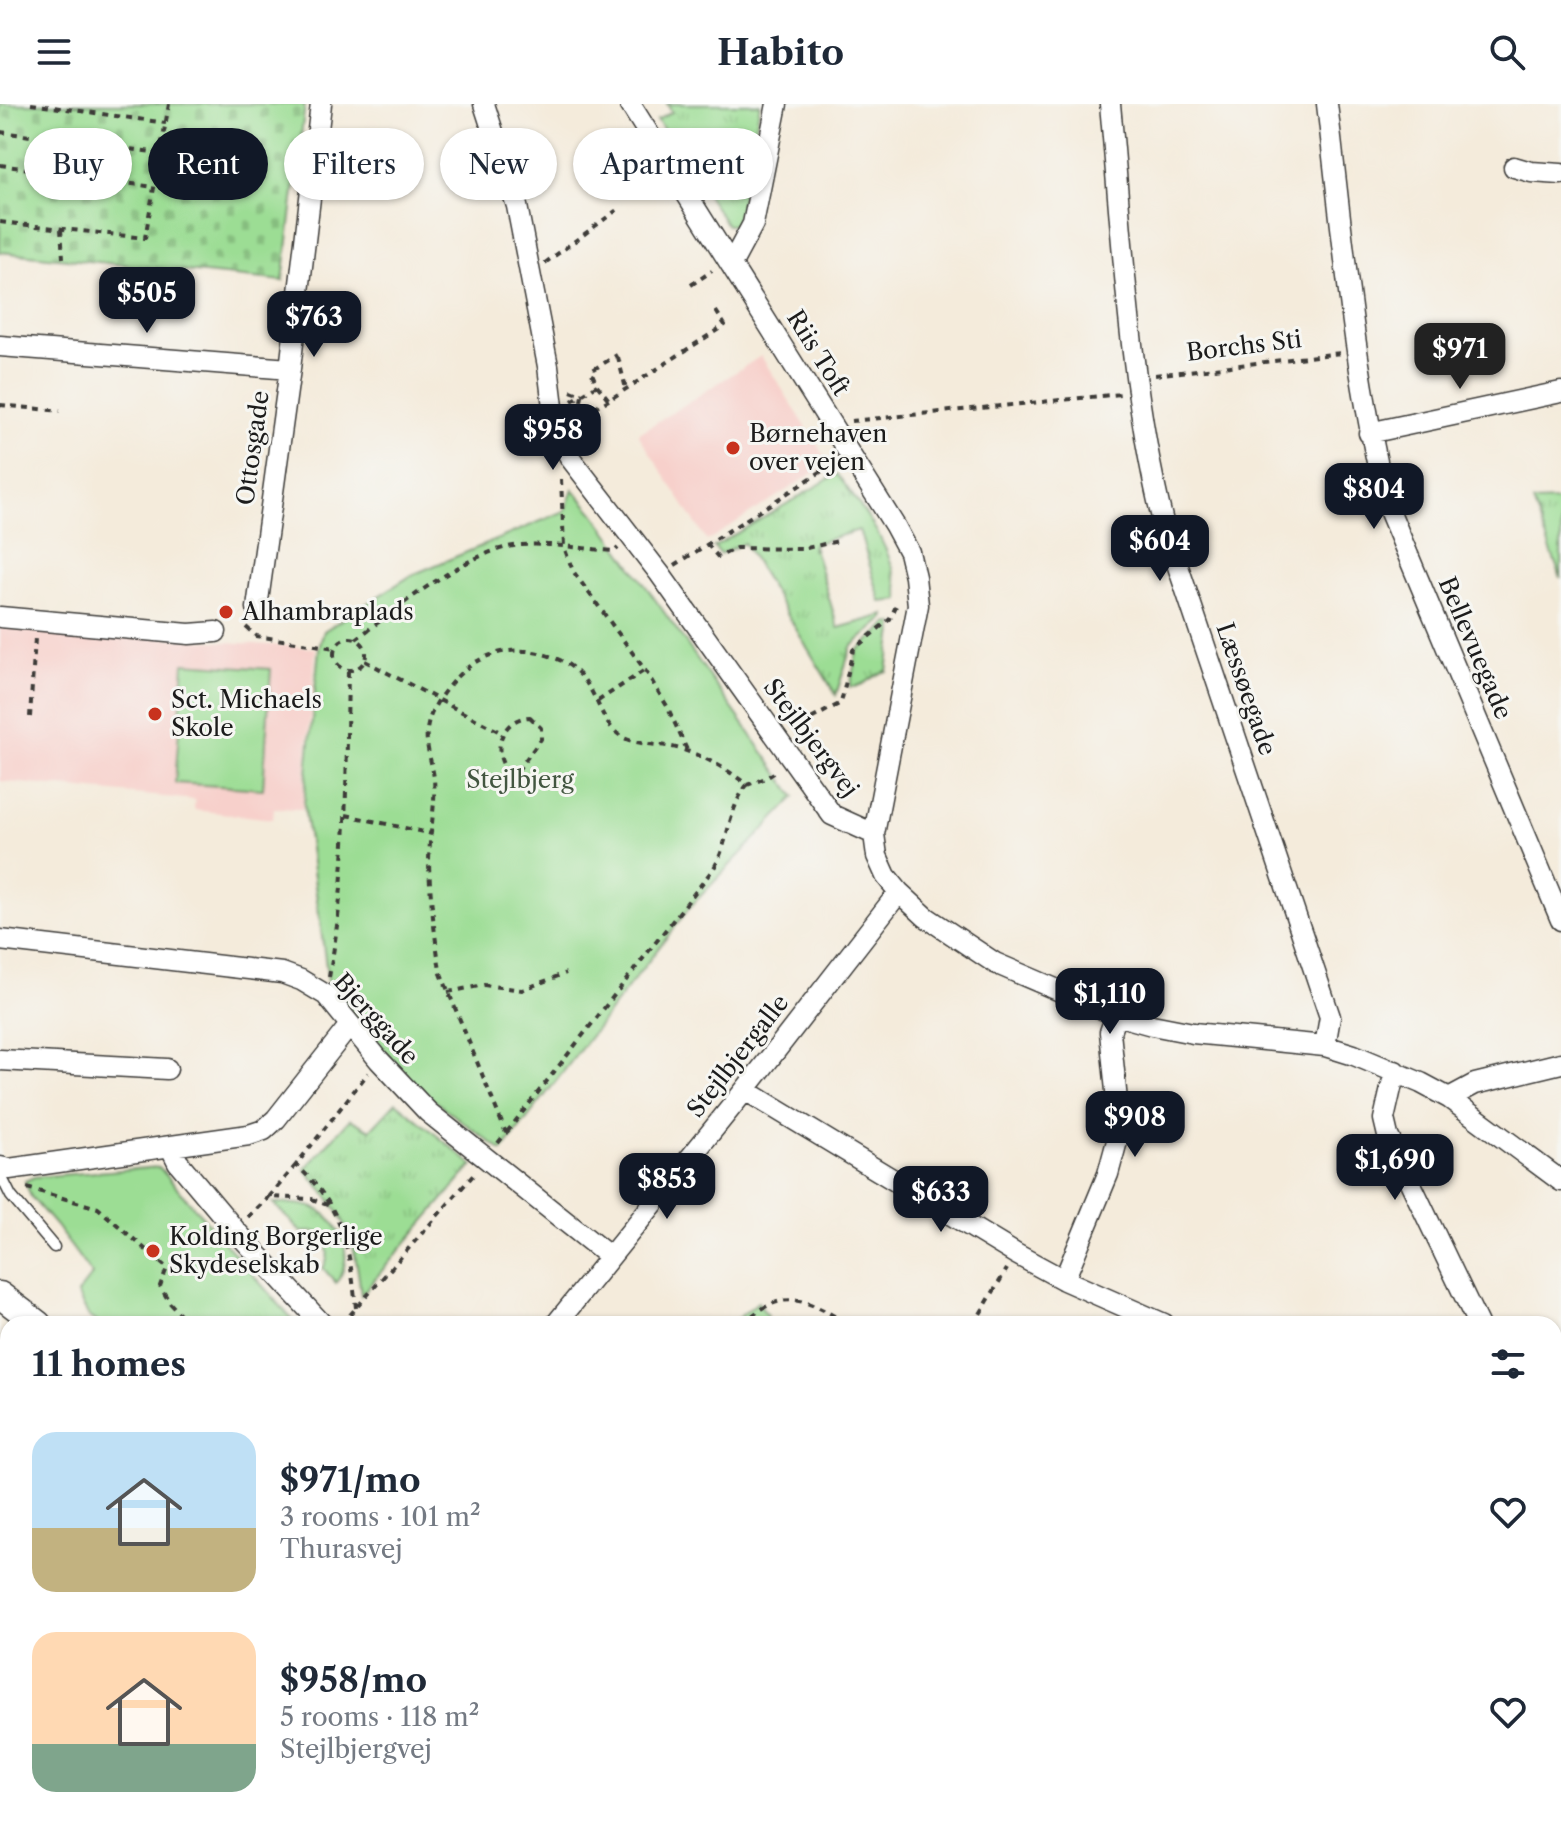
<!DOCTYPE html>
<html lang="en">
<head>
<meta charset="utf-8">
<style>
  body { margin:0; font-family:"Libre Caslon Text",serif; background:#f2f2f3; color:#1f2937; height:100vh; display:flex; flex-direction:column; font-size:30px; white-space:nowrap }
  * { box-sizing:border-box; margin:0 }
  p { font-size:26px; color:#747a83 }
  .icon { flex:none; width:44px; height:44px; fill:none; stroke:currentColor; stroke-width:2; stroke-linecap:round; stroke-linejoin:round }
  .map { position:relative; flex:1; overflow:hidden }
  .side { position:absolute; left:0px; top:1212px; width:1562px; height:514px; display:flex; flex-direction:column; background:#fff; border-radius:24px 24px 0 0; box-shadow:0 2px 6px #0004 }
  .side>* { flex:none }
  .hud { position:absolute; left:24px; top:24px; width:800px; height:72px; display:flex; gap:16px }
  .price { position:absolute; translate:-50% -68px; padding:0 18px; border-radius:16px; background:#111827; color:#fff; font-size:26px; line-height:52px; filter:drop-shadow(0 2px 4px #0008) }
  .price::after { content:''; position:absolute; left:50%; top:48px; width:24px; height:18px; margin-left:-12px; background:inherit; clip-path:polygon(0 0,100% 0,50% 100%) }
  .price.selected { background:#222; color:#fff }
  ul { padding:0; list-style:none }
  li { display:flex; align-items:center; gap:24px; height:200px; padding:0 32px }
  li span { display:grid; place-items:center; flex:none; width:224px; height:160px; border-radius:24px; color:#555 }
  li>.icon { margin-inline-start:auto }
  span .icon { width:96px; height:96px; fill:#fffc; stroke-width:1 }
  li b { font-size:34px }
  h2 { display:flex; justify-content:space-between; align-items:center; height:96px; padding:0 32px; font-size:34px }
  .pill { padding:0 28px; border-radius:36px; background:#fff; box-shadow:0 2px 6px #0004; font-size:28px; line-height:72px }
  .pill.selected { background:#111827; color:#fff }
  header { display:flex; justify-content:space-between; align-items:center; height:104px; padding:0 32px; background:#fff; font-size:36px; font-weight:700 }
  .map>svg:first-child { display:block }
  .built { fill:#f7d0cb }
  .grass { fill:url(#grass-tufts); stroke:#5c7c58; stroke-width:2 }
  .forest { fill:url(#forest-firs); stroke:#4c6c4d; stroke-width:2 }
  .cemetery { fill:url(#cemetery-stones); stroke:#5c7c58; stroke-width:2 }
  .park { fill:#9cdd94; stroke:#5c7c58; stroke-width:2 }
  .garden { fill:url(#garden-furrows); stroke:#5c7c58; stroke-width:2 }
  .lines { fill:none; stroke-linecap:round; stroke-linejoin:round }
  .service-casing { stroke:#3c3b39; stroke-width:13 }
  .minor-casing { stroke:#3c3b39; stroke-width:23 }
  .tertiary-casing { stroke:#3c3b39; stroke-width:29 }
  .path { stroke:#3c3b39; stroke-width:4; stroke-dasharray:6 6; stroke-linecap:butt }
  .service { stroke:#fff; stroke-width:10 }
  .minor { stroke:#fff; stroke-width:20 }
  .tertiary { stroke:#fff; stroke-width:26 }
  .poi-dot { fill:#c8321e; stroke:#f6f6f2; stroke-width:3 }
  .labels { text-anchor:middle; stroke-width:6; stroke-linejoin:round; paint-order:stroke }
  .street-label { font-size:24px; fill:#1c1c1c; stroke:#f6f6f2 }
  .poi-label { font-size:24px; fill:#1c1c1c; stroke:#f6f6f2; text-anchor:start }
  .park-label { font-size:24px; fill:#425640; stroke:#f6f6f2 }
</style>
</head>
<body>
<header><svg class="icon" aria-label="menu" viewBox="0 0 24 24"><path d="M4 6h16M4 12h16M4 18h16"/></svg>Habito<svg class="icon" aria-label="search" viewBox="0 0 24 24"><circle cx="10" cy="10" r="6"/><path d="M15 15l6 6"/></svg></header>
<div class="map">
<svg width="1561" height="1725" viewBox="0 0 1561 1725">
  <defs>
    <pattern id="grass-tufts" width="24" height="20" patternUnits="userSpaceOnUse" patternTransform="scale(2)"><rect width="24" height="20" fill="#9cdd94"/><path d="M3 7l-1-3M5 7V3M7 7l1-3M15 17l-1-3M17 17v-4M19 17l1-3" fill="none" stroke="#86bd7f"/></pattern>
    <pattern id="forest-firs" width="22" height="20" patternUnits="userSpaceOnUse" patternTransform="scale(2)"><rect width="22" height="20" fill="#7dbc7e"/><path d="M5 1l3.5 6h-7zM16 11l3.5 6h-7z" fill="#669866"/></pattern>
    <pattern id="cemetery-stones" width="16" height="16" patternUnits="userSpaceOnUse" patternTransform="scale(2)"><rect width="16" height="16" fill="#9cdd94"/><path d="M2 7V4a2 2 0 0 1 4 0v3zM10 15v-3a2 2 0 0 1 4 0v3z" fill="#86bd7f"/></pattern>
    <pattern id="garden-furrows" width="10" height="10" patternUnits="userSpaceOnUse" patternTransform="scale(2)"><rect width="10" height="10" fill="#9cdd94"/><path d="M-1 1l2-2M0 10L10 0M9 11l2-2" fill="none" stroke="#86bd7f"/></pattern>
  </defs>
  <rect width="100%" height="100%" fill="#f6f6f2"/>
  <filter id="ink" filterUnits="userSpaceOnUse"><feTurbulence type="fractalNoise" baseFrequency=".0125" numOctaves="2"/><feDisplacementMap in="SourceGraphic" scale="16" xChannelSelector="R" yChannelSelector="G"/><feConvolveMatrix kernelMatrix="1 2 1 2 8 2 1 2 1" color-interpolation-filters="sRGB"/></filter>
  <filter id="wash" filterUnits="userSpaceOnUse"><feTurbulence type="fractalNoise" baseFrequency=".006" numOctaves="4" result="noise"/><feDisplacementMap in="SourceGraphic" scale="32" xChannelSelector="R" yChannelSelector="G"/><feGaussianBlur stdDeviation="1.8" result="paint"/><feColorMatrix in="noise" values="0 0 0 0 0 0 0 0 0 0 0 0 0 0 0 0 0 1.4 0 .05"/><feComposite in="paint" operator="in"/></filter>
  <g filter="url(#wash)">
    <rect width="100%" height="100%" fill="#f4ebdb"/>
    <path class="built" d="M761 252 829 359 707 437 638 330Z
      M0 523 316 544 302 705 274 704 273 715 194 706 195 696 0 677Z"/>
    <path class="grass" d="M667 0H760L751 48 745 47 750 24C724 22 702 28 679 40L688 55 685 56 657 16 672 8Z
      M744 53 750 54 737 116 733 121H727L694 72 698 70 705 83 723 75H740Z
      M837 370C868 412 893 443 900 496L881 498 859 426 813 440 812 447 814 444 838 524 885 511 884 515 851 543 836 591 744 439 720 450 714 443Z
      M1561 397V474L1533 398Z
      M889 519 894 520 887 567C872 570 866 583 850 583L857 547Z
      M396 998 473 1061 361 1191C354 1128 346 1113 305 1065L350 1015 370 1026Z
      M273 1099C309 1100 330 1101 343 1138 348 1152 345 1167 336 1179L323 1164C331 1152 328 1139 318 1128H301Z"/>
    <path class="forest" d="M8 1263V1320L0 1316V1268Z
      M554 1718H629L636 1725H562Z
      M1234 1718H1466V1725H1238Z"/>
    <path class="cemetery" d="M0 0H305L283 177 0 148Z"/>
    <path class="park" d="M573 385 594 409 795 693 691 802 502 1047 412 980 328 877 304 700 319 544 324 527 412 471 565 407Z
      M184 559 271 565 263 685 175 679Z
      M159 1063 296 1220H100L89 1213 77 1190 92 1171 56 1122 31 1093 25 1077 34 1073Z
      M758 1198 767 1212 761 1220H731Z
      M121 1718H554L562 1725H121Z"/>
    <path class="garden" d="M718 1718H1234L1238 1725H724Z"/>
  </g>
  <g filter="url(#ink)">
    <g class="lines">
      <defs>
        <path id="service" d="M0 1070 11 1092 54 1143
          M757 1718 764 1725
          M1137 1725 1147 1718"/>
        <path id="minor" d="M484 0 517 102 548 262 556 327 571 355 660 470 832 711 874 730
          M630 0 895 422 909 448 915 473 918 501 874 730 877 752 886 772 899 788 926 813 995 859 1116 911 1152 921 1193 929 1325 942 1354 951 1421 979 1449 994 1561 1077
          M1110 0C1123 139 1129 282 1163 418L1330 913 1325 942
          M1327 0C1343 135 1354 269 1387 401L1561 816
          M1514 63 1531 68 1561 70
          M731 161 753 120 777 0
          M0 242 290 265
          M1369 329 1561 288
          M257 504 290 265 321 0
          M0 513 189 530 216 528
          M0 836 282 869 301 876 326 891 379 956 428 1008 610 1153
          M0 956 167 965
          M1395 967 1384 1015 1388 1032 1478 1220
          M745 986 1016 1150 1064 1176 1164 1220
          M1449 994 1475 980 1561 959
          M171 1044 178 1058 235 1126 322 1220
          M0 1063 9 1065 249 1031 264 1026 276 1015 350 921
          M1064 1176 1108 1070 1120 1026 1110 928 1116 911
          M556 1220 745 986 899 788
          M1554 1380 1561 1394
          M1554 1550 1561 1548
          M0 1610 8 1617"/>
        <path id="tertiary" d="M0 1191 38 1220
          M671 1718 678 1725"/>
      </defs>
      <use href="#service" class="service-casing"/>
      <use href="#minor" class="minor-casing"/>
      <use href="#tertiary" class="tertiary-casing"/>
      <path class="path" d="M31 0 166 19
        M0 28 160 49
        M0 61 154 83
        M0 118 145 134 169 0
        M61 125 63 154
        M545 159 617 106
        M691 181 712 167
        M618 253 626 285
        M1155 271 1341 249
        M597 281 609 296 725 221 714 204
        M571 287 582 291 579 310
        M572 297 597 281 591 267 617 251
        M0 301 60 307
        M572 314 609 296
        M851 317 1121 290
        M561 375 564 443 573 467 645 566 667 602 687 646
        M707 440 718 453 736 444 802 445 838 437
        M675 461 833 360
        M246 523 256 532 335 544
        M334 550a16 16 0 1 1 32 0a16 16 0 1 1-32 0Z
        M356 535C398 504 469 444 522 441 552 439 584 445 615 447L618 444
        M365 557 502 629
        M598 597 645 566
        M30 613 35 534
        M530 613 541 624V635L518 666 506 665C491 644 503 614 530 613Z
        M792 622 802 615 805 618 841 599 853 546 890 515 896 502
        M346 711 432 730
        M329 873C348 772 346 669 348 566
        M448 888 484 881 522 886 566 869
        M507 1028 714 764C729 738 728 705 747 681
        M498 1039 506 1029 440 867C435 831 430 795 429 759 429 731 436 702 434 674 432 658 425 642 427 626 429 610 438 595 448 583 475 548 514 538 555 554 600 571 594 618 624 634 639 641 657 640 672 643 697 648 728 665 747 681L766 674 777 667
        M296 1061 269 1093 312 1095 330 1102
        M27 1084 98 1104 167 1164 160 1182 170 1199 180 1210
        M248 1113 269 1093
        M356 1204C350 1145 343 1102 296 1061L368 969
        M342 1220 476 1068
        M743 1220C783 1182 806 1195 848 1220
        M974 1220 1007 1165
        M1226 1718 1230 1725
        M90 1725V1718
        M1432 1725 1459 1718
        M1516 1725V1718"/>
      <use href="#service" class="service"/>
      <use href="#minor" class="minor"/>
      <use href="#tertiary" class="tertiary"/>
    </g>
  </g>
  <g class="poi-dot">
    <circle cx="733" cy="344" r="8"/>
    <circle cx="226" cy="508" r="8"/>
    <circle cx="155" cy="610" r="8"/>
    <circle cx="153" cy="1147" r="8"/>
  </g>
  <g class="labels">
    <g class="street-label">
      <text transform="translate(1244 242) rotate(-7)" y="8">Borchs Sti</text>
      <text transform="translate(818 249) rotate(58)" y="8">Riis Toft</text>
      <text transform="translate(253 344) rotate(-82)" y="8">Ottosgade</text>
      <text transform="translate(1475 544) rotate(67)" y="8">Bellevuegade</text>
      <text transform="translate(1246 585) rotate(71)" y="8">Læssøegade</text>
      <text transform="translate(811 634) rotate(53)" y="8">Stejlbjergvej</text>
      <text transform="translate(376 915) rotate(48)" y="8">Bjerggade</text>
      <text transform="translate(738 952) rotate(-52)" y="8">Stejlbjergalle</text>
    </g>
    <g class="poi-label">
      <text x="749" y="338">Børnehaven<tspan x="749" dy="28">over vejen</tspan></text>
      <text x="242" y="516">Alhambraplads</text>
      <text x="171" y="604">Sct. Michaels<tspan x="171" dy="28">Skole</tspan></text>
      <text x="169" y="1141">Kolding Borgerlige<tspan x="169" dy="28">Skydeselskab</tspan></text>
    </g>
    <g class="park-label">
      <text x="520" y="684">Stejlbjerg</text>
    </g>
  </g>
</svg>
<b class="price" style="left:147px;top:231px">$505</b>
<b class="price" style="left:314px;top:255px">$763</b>
<b class="price selected" style="left:1460px;top:287px">$971</b>
<b class="price" style="left:553px;top:368px">$958</b>
<b class="price" style="left:1374px;top:427px">$804</b>
<b class="price" style="left:1160px;top:479px">$604</b>
<b class="price" style="left:1110px;top:932px">$1,110</b>
<b class="price" style="left:1135px;top:1055px">$908</b>
<b class="price" style="left:1395px;top:1098px">$1,690</b>
<b class="price" style="left:667px;top:1117px">$853</b>
<b class="price" style="left:941px;top:1130px">$633</b>
<div class="hud">
<a class="pill">Buy</a>
<a class="pill selected">Rent</a>
<a class="pill">Filters</a>
<a class="pill">New</a>
<a class="pill">Apartment</a>
</div>
<section class="side">
<h2>11 homes<svg class="icon" aria-label="filters" viewBox="0 0 24 24"><path d="M4 7h16M4 17h16"/><circle cx="9" cy="7" r="2"/><circle cx="15" cy="17" r="2"/></svg></h2>
<ul>
<li><span style="background:linear-gradient(#bfe0f5 60%,#c2b280 0)"><svg class="icon" aria-label="home" viewBox="0 0 24 24"><path d="M3 11l9-7 9 7M6 9v11h12V9"/></svg></span><div><b>$971/mo</b><p>3 rooms · 101 m²</p><p>Thurasvej</p></div><svg class="icon" aria-label="heart" viewBox="0 0 24 24"><path d="M12 20l-8-8c-3-5 5-10 8-4 3-6 11-1 8 4z"/></svg></li>
<li><span style="background:linear-gradient(#ffd9b3 70%,#7fa58c 0)"><svg class="icon" aria-label="home" viewBox="0 0 24 24"><path d="M3 11l9-7 9 7M6 9v11h12V9"/></svg></span><div><b>$958/mo</b><p>5 rooms · 118 m²</p><p>Stejlbjergvej</p></div><svg class="icon" aria-label="heart" viewBox="0 0 24 24"><path d="M12 20l-8-8c-3-5 5-10 8-4 3-6 11-1 8 4z"/></svg></li>
</ul>
</section>
</div>
</body>
</html>
